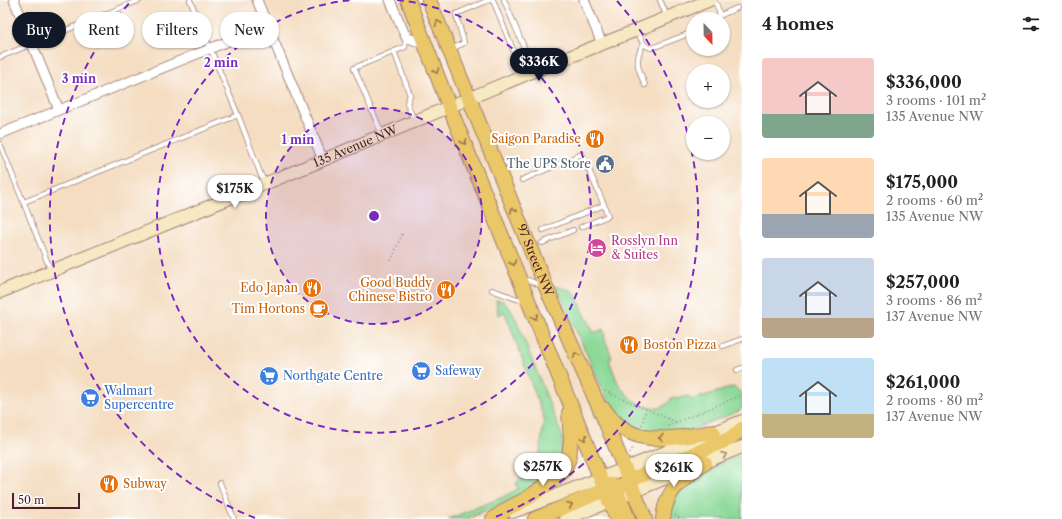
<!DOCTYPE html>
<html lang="en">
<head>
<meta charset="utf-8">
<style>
  body { margin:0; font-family:"Libre Caslon Text",serif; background:#f6f6f6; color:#202124; height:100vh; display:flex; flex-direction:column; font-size:15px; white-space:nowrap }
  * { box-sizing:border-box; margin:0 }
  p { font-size:13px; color:#757577 }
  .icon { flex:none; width:22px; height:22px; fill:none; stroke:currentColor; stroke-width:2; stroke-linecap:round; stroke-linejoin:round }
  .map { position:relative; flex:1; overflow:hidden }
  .details { display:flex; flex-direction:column; background:#fff; width:320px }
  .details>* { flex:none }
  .banner { position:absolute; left:12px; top:12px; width:380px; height:36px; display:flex; gap:8px }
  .needle { width:26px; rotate:158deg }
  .tools { position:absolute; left:686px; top:12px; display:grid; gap:8px }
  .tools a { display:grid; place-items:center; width:44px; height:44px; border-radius:50%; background:#fff; box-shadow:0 1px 3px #0004; font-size:20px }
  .scale { position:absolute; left:12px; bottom:10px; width:68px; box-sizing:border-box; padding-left:4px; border:2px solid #4a1f2b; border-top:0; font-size:11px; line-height:14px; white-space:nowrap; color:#4a1f2b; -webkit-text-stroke:3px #fff; paint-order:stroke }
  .price { position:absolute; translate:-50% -34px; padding:0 9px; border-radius:14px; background:#fff; color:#222; font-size:13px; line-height:26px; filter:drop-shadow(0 1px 2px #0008) }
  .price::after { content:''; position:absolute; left:50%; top:24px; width:12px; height:9px; margin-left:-6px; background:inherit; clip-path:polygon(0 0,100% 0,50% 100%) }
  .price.selected { background:#111827; color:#fff }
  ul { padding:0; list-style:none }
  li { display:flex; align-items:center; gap:12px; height:100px; padding:0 20px }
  li span { display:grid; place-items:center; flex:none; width:112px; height:80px; border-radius:4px; color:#555 }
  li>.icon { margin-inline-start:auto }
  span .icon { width:48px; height:48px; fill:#fffc; stroke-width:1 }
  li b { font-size:17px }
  h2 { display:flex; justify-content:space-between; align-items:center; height:48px; padding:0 20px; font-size:17px }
  .chip { padding:0 14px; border-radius:18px; background:#fff; box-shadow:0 1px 3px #0004; font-size:14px; line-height:36px }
  .chip.selected { background:#111827; color:#fff }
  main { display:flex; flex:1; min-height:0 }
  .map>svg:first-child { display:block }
  .green { fill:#8cd998; stroke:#6b7c62 }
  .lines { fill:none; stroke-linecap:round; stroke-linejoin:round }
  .lane-casing { stroke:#9f7e76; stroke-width:6 }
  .street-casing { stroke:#9f7e76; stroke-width:11 }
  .secondary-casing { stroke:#9f7e76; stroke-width:14 }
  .primary-casing { stroke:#9f7e76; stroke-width:16 }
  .path { stroke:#9f7e76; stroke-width:1.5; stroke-dasharray:1 3; stroke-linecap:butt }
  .lane { stroke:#fff; stroke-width:4.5 }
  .street { stroke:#fff; stroke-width:9 }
  .secondary { stroke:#f7e9c3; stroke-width:12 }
  .primary { stroke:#eac769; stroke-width:14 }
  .oneway { stroke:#9a734a }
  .oneway2 { stroke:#a08477 }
  .ring { fill:none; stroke:#7b2cbf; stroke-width:2; stroke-dasharray:7 5 }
  .labels { text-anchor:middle; stroke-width:4; stroke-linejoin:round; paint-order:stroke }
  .food-label { font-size:12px; fill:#c56008; stroke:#fff; text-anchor:end }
  .street-label { font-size:12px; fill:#4a1f2b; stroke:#fff }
  .service-label { font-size:12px; fill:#4e5e75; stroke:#fff; text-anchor:end }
  .hotel-label { font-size:12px; fill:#b23c85; stroke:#fff; text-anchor:start }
  .shop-label { font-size:12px; fill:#366cbe; stroke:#fff; text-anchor:start }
  .centre { fill:#7b2cbf; stroke:#fff; stroke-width:2 }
  .ring-label { font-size:12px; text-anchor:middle; font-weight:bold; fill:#7b2cbf; stroke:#fff; stroke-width:4; stroke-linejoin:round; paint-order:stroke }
</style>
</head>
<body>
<main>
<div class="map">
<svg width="742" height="519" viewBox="0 0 742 519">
  <rect width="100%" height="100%" fill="#fff"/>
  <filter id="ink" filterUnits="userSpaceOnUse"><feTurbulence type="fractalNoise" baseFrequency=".025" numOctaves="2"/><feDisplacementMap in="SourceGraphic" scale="8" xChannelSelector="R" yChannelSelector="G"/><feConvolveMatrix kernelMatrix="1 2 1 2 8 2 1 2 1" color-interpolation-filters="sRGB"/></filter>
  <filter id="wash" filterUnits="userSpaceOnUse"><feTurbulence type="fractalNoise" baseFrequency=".012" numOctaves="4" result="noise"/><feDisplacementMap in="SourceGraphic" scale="16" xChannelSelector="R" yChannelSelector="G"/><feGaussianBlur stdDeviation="0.9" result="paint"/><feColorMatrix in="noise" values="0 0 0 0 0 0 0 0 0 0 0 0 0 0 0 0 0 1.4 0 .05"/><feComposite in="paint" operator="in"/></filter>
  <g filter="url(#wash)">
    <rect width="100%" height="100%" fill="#f4ddc1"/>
    <path class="green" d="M556 286 574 292 594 333 603 329 605 336 604 337 612 358 609 360C612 367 614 374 617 381 624 394 639 408 655 408 663 408 668 405 672 397L677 399 689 396 691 400 734 387 742 394V409L739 411 691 430 658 435 631 425 616 413 608 401Z
      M496 300 504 301 505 304 509 307 515 317 562 435 563 447 561 458 547 476 523 494 506 502 465 519H448L503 497 518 489 516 483 530 470 540 453 544 418 505 312 498 315Z
      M742 454V519H666L675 494 704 471Z"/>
  </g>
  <g filter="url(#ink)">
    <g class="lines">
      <defs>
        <path id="lane" d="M493 0 523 75
          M504 0 534 71
          M660 0 667 17
          M714 0C717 6 721 12 718 19
          M719 16 737 8
          M637 30C641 38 642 47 652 48L693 32
          M643 44C634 61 638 69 645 85
          M451 49 464 43 456 14 489 0
          M394 51 410 95 407 103 414 121
          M0 57 140 0
          M238 115 264 183
          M382 134 354 68 405 47 406 37
          M0 144 51 271
          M522 180 582 154 604 205 543 230
          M24 202 238 115 210 48 190 0
          M581 227 608 216 604 205
          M542 243 573 230
          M523 281 528 280 542 286
          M492 290 517 299 525 300
          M723 346 742 339
          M737 370 742 368
          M220 483 234 519"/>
        <path id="street" d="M14 0 59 110
          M257 0 323 160
          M390 0 406 37 426 45
          M584 0 602 44
          M0 134 268 25"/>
        <g id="secondary">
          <path id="s1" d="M0 292 323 160 534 71 637 30 710 0"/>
          <path d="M513 512 624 469 742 421"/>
          <path d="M566 519 742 447"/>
        </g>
        <g id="primary">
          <path d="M408 0 449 106 617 519"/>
          <path id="s2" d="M429 0 546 287 606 423 645 519"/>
          <path d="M604 409C631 450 672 438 713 432"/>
          <path d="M609 485 618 494 628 519"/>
          <path d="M609 501 611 496 622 485 638 477 729 439 742 429"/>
          <path d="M493 519 509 508 528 498 554 479 564 470 569 458 571 439 569 413"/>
          <path d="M535 519 605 490 612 485"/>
          <path d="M663 519C666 488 682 480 705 463"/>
        </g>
      </defs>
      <use href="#lane" class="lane-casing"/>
      <use href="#street" class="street-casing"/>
      <use href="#secondary" class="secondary-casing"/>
      <use href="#primary" class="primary-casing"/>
      <path class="path" d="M391 261 403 232
        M605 391 676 422
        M642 425 646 409
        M668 426 742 395
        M630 453 634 446
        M529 454 553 465
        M675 515 680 519
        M468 519 483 513"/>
      <use href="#lane" class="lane"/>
      <use href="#street" class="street"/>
      <use href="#secondary" class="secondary"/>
      <use href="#primary" class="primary"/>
    </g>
    <defs><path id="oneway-chevron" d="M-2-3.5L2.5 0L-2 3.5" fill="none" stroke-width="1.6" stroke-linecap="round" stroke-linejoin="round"/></defs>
    <g class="oneway">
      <use href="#oneway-chevron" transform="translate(438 23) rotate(-112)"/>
      <use href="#oneway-chevron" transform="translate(436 71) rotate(69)"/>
      <use href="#oneway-chevron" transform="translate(464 142) rotate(68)"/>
      <use href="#oneway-chevron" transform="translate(513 210) rotate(-112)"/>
      <use href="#oneway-chevron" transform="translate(513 263) rotate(68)"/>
      <use href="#oneway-chevron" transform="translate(535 317) rotate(68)"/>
      <use href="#oneway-chevron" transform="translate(576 355) rotate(-114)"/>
      <use href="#oneway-chevron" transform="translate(584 438) rotate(68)"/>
      <use href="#oneway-chevron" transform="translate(661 438) rotate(-179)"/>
      <use href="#oneway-chevron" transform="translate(570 505) rotate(-23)"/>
    </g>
    <use class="oneway2" href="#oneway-chevron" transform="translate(724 455) rotate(-23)"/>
  </g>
  <circle cx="374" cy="216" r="108" fill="#7b2cbf" fill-opacity=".12"/>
  <g class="ring">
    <circle cx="374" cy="216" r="108"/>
    <path d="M397 0A217 217 0 1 1 351 0"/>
    <path d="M255 518A325 325 0 0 1 131 1M617 1A325 325 0 0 1 493 518"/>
  </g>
  <defs>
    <symbol id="restaurant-disc" viewBox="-11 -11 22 22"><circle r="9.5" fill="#e8710a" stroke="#fff"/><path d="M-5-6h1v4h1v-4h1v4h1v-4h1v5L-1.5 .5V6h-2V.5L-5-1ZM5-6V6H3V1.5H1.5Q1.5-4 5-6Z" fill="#fff"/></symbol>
    <symbol id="civic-disc" viewBox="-11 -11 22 22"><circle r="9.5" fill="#5c6f8a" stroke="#fff"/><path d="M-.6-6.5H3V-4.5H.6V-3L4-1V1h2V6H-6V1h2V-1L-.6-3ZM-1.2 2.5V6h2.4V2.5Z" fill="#fff"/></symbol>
    <symbol id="hotel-disc" viewBox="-11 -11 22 22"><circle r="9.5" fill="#d1479c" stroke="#fff"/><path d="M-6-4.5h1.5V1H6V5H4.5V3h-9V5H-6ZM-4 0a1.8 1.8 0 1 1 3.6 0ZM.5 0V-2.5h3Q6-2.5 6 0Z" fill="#fff"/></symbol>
    <symbol id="cafe-disc" viewBox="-11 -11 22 22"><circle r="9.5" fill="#e8710a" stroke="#fff"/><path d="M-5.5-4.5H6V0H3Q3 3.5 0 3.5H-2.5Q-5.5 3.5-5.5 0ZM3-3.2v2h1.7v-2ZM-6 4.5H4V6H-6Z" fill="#fff"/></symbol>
    <symbol id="supermarket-disc" viewBox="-11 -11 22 22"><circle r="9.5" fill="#3f7fe0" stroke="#fff"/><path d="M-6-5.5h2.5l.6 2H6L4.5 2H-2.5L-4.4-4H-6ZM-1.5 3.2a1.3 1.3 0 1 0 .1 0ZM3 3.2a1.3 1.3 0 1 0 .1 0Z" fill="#fff"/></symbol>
  </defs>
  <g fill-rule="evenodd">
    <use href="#restaurant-disc" x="584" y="128" width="22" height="22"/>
    <use href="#civic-disc" x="594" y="153" width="22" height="22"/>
    <use href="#hotel-disc" x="586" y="237" width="22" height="22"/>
    <use href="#restaurant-disc" x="301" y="277" width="22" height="22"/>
    <use href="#restaurant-disc" x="435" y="279" width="22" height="22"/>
    <use href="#cafe-disc" x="308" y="298" width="22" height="22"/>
    <use href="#restaurant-disc" x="618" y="334" width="22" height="22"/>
    <use href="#supermarket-disc" x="410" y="360" width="22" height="22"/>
    <use href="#supermarket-disc" x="258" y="365" width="22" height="22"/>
    <use href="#supermarket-disc" x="79" y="387" width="22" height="22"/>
    <use href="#restaurant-disc" x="98" y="473" width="22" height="22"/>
  </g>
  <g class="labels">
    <g class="food-label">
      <text x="581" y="143">Saigon Paradise</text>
      <text x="432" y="287">Good Buddy<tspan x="432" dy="14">Chinese Bistro</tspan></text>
      <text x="298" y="292">Edo Japan</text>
      <text x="305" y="313">Tim Hortons</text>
      <text x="643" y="349" text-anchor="start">Boston Pizza</text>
      <text x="123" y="488" text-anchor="start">Subway</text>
    </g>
    <g class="street-label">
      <text dy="4" stroke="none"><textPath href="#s1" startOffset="384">135 Avenue NW</textPath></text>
      <text dy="4" stroke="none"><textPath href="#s2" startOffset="281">97 Street NW</textPath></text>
    </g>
    <g class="service-label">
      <text x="591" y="168">The UPS Store</text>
    </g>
    <g class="hotel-label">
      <text x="611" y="245">Rosslyn Inn<tspan x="611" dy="14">&amp; Suites</tspan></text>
    </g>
    <g class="shop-label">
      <text x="435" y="375">Safeway</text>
      <text x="283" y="380">Northgate Centre</text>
      <text x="104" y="395">Walmart<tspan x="104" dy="14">Supercentre</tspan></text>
    </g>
  </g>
  <circle cx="374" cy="216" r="6" class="centre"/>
  <g class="ring-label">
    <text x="221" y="67">2 min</text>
    <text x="79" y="83">3 min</text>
    <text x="298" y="144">1 min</text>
  </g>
</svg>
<div class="tools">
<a><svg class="needle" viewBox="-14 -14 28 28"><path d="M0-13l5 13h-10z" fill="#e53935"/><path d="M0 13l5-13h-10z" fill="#757577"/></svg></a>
<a>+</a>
<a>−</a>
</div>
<div class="scale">50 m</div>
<b class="price selected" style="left:539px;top:82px">$336K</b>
<b class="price" style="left:235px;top:209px">$175K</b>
<b class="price" style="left:543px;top:487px">$257K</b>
<b class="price" style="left:674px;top:488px">$261K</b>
<div class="banner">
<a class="chip selected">Buy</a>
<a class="chip">Rent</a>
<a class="chip">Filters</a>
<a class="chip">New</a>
</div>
</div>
<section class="details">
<h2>4 homes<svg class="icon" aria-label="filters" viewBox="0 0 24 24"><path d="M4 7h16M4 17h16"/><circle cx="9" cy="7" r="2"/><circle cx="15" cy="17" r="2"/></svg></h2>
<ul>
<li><span style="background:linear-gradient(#f6c9c9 70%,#7fa58c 0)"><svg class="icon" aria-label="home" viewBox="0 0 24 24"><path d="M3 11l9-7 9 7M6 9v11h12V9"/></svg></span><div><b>$336,000</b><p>3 rooms · 101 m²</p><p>135 Avenue NW</p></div></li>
<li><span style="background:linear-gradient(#ffd9b3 70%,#9aa5b1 0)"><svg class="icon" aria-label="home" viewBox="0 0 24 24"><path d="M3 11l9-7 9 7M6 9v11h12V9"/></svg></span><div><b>$175,000</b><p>2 rooms · 60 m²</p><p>135 Avenue NW</p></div></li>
<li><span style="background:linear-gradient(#c9d6e8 75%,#b9a48a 0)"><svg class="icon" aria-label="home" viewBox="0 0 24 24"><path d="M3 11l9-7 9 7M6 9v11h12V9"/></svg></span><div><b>$257,000</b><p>3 rooms · 86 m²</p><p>137 Avenue NW</p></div></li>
<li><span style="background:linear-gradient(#bfe0f5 70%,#c2b280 0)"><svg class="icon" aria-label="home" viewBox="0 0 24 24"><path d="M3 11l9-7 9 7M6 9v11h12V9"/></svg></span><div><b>$261,000</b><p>2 rooms · 80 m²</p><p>137 Avenue NW</p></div></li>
</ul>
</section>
</main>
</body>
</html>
